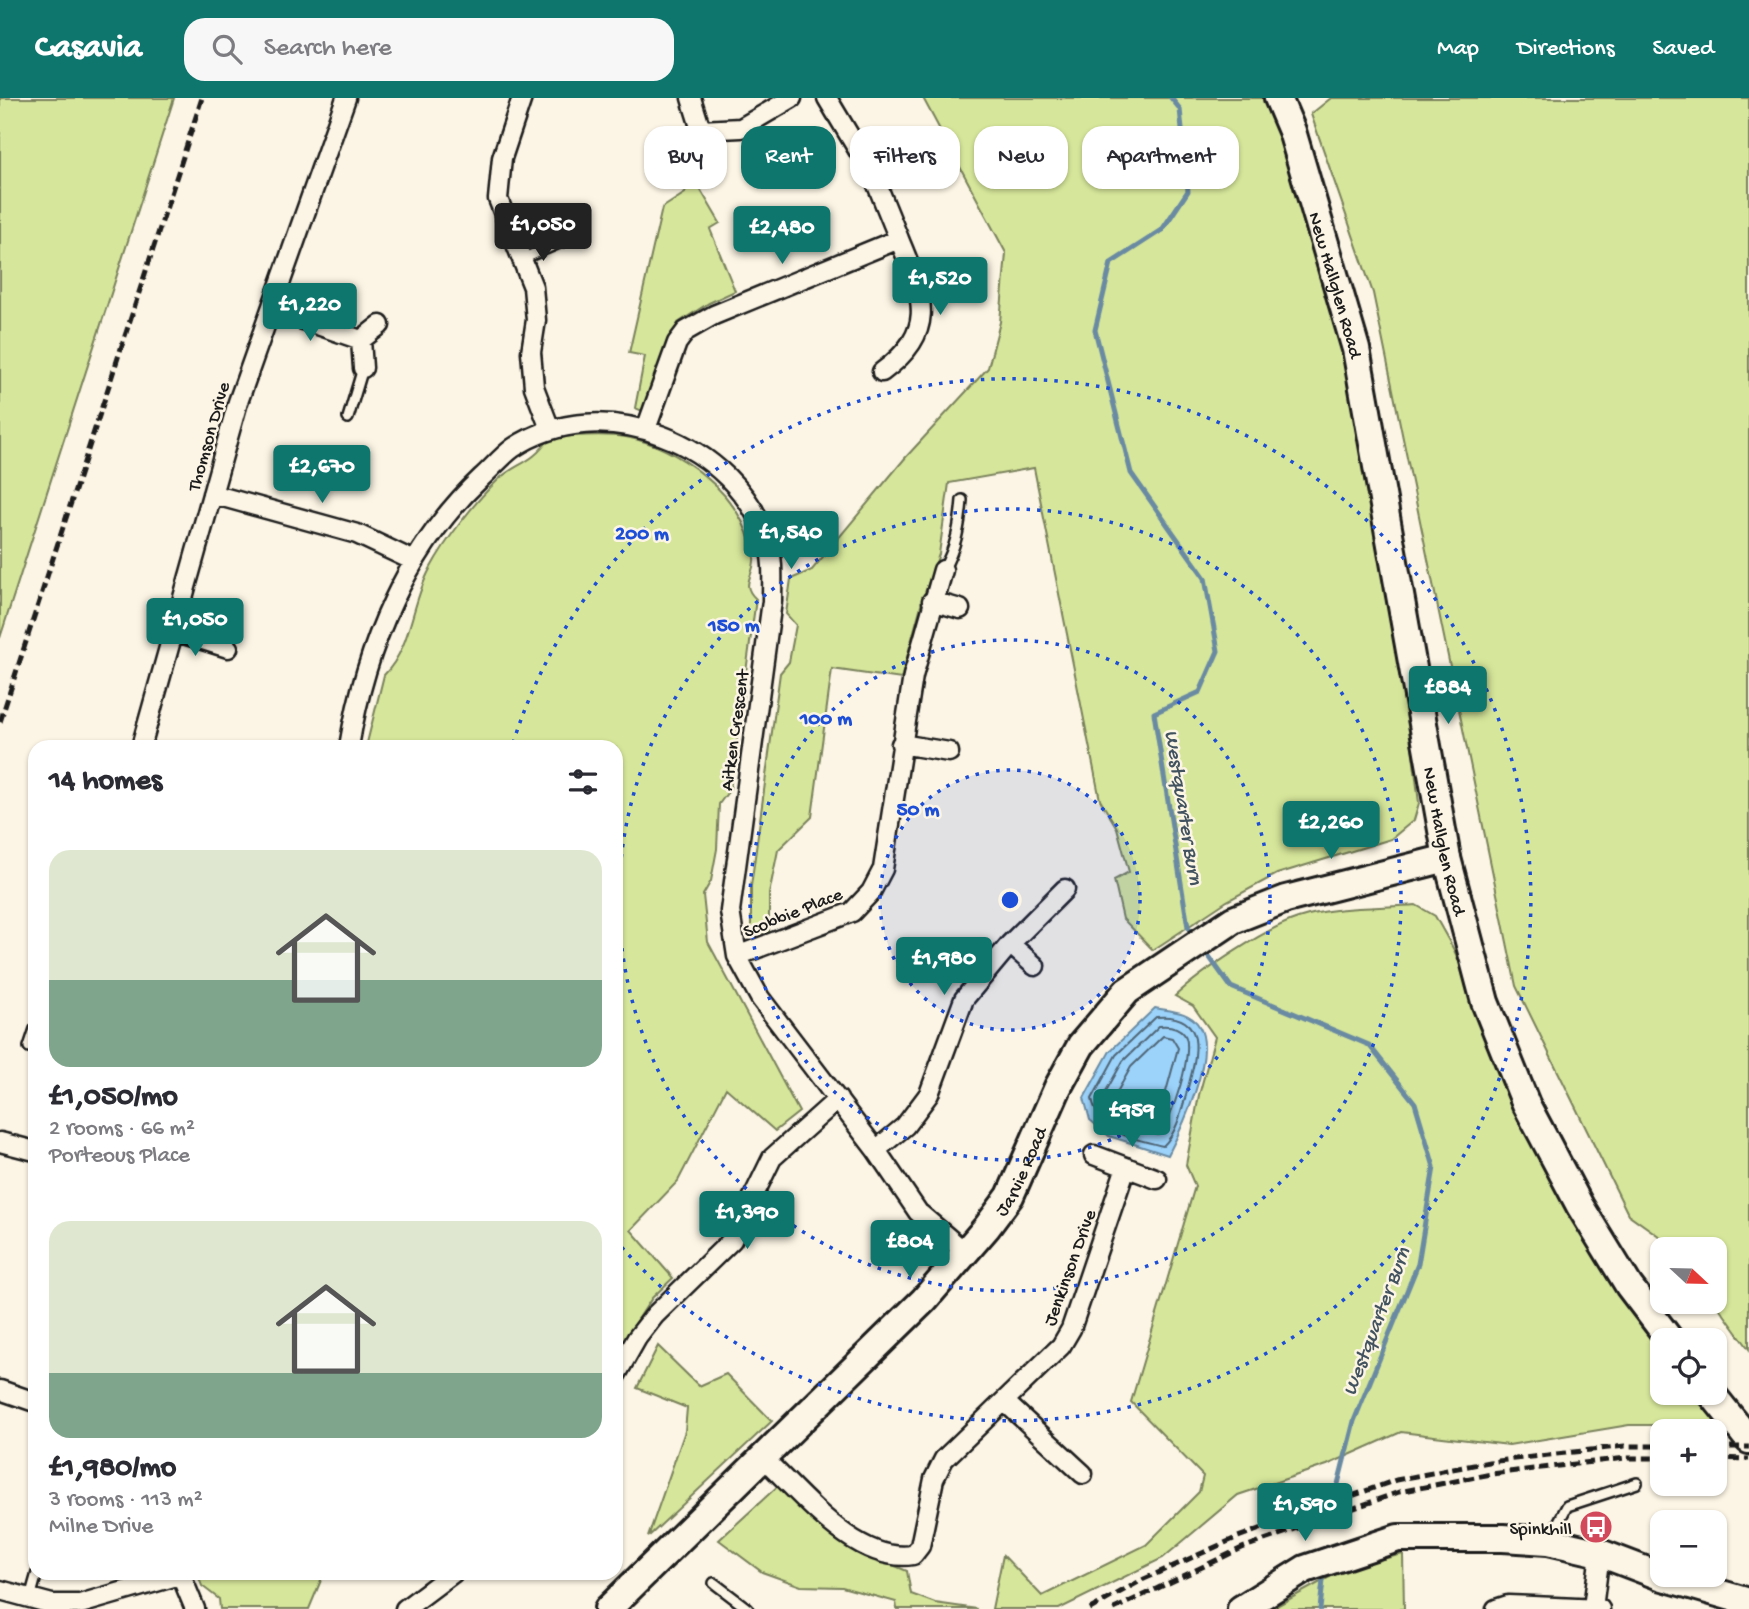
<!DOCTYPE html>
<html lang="en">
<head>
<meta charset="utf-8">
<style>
  body { margin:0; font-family:"Gochi Hand",sans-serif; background:#f7f7f7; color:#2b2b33; height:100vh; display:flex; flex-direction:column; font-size:26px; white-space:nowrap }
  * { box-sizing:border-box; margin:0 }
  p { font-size:23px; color:#7c7c81 }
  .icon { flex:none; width:38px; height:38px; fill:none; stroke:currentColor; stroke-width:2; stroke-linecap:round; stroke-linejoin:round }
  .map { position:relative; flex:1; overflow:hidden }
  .drawer { position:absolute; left:28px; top:642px; width:595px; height:840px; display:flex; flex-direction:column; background:#fff; border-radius:21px; box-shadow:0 2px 5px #0004 }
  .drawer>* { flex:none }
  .banner { position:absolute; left:644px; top:28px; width:665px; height:63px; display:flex; gap:14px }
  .needle { width:46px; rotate:112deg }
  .buttons { position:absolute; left:1650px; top:1139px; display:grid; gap:14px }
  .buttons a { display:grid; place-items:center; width:77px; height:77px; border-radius:14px; background:#fff; box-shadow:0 2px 5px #0004; font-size:35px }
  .price { position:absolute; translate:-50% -60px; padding:0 16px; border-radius:7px; background:#0f766e; color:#fff; font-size:23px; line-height:46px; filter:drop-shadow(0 2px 4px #0008) }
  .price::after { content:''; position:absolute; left:50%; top:42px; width:21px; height:16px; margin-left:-10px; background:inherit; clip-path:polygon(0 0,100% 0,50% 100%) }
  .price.on { background:#222; color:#fff }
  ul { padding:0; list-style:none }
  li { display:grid; align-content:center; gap:14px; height:371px; padding:0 21px }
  li span { display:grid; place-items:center; height:217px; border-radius:21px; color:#555 }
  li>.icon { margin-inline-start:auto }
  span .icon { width:126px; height:126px; fill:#fffc; stroke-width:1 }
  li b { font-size:30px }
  h2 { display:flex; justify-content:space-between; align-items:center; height:84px; padding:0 21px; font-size:30px }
  .chip { padding:0 24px; border-radius:21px; background:#fff; box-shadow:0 2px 5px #0004; font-size:24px; line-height:63px }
  .chip.on { background:#0f766e; color:#fff }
  header { display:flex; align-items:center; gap:42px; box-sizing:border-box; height:98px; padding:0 35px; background:#0f766e; color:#fff }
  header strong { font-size:33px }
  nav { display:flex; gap:38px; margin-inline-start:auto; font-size:24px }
  .search { width:490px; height:63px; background:#f7f7f7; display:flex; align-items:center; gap:18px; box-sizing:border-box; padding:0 24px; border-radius:21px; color:#7c7c81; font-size:26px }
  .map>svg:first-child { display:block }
  .green { fill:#d6e69a; stroke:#79815b; stroke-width:2 }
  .water { fill:#9cd3fb; stroke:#698aa2; stroke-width:2 }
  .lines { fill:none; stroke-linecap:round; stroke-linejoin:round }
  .shore { stroke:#4f6575; stroke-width:2 }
  .stream { stroke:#698aa2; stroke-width:5 }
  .lane-casing { stroke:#1c1c1c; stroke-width:14 }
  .street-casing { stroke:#1c1c1c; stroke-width:23 }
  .secondary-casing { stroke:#1c1c1c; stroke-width:32 }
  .lane { stroke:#fcf5e5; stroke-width:9 }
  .street { stroke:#fcf5e5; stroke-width:18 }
  .secondary { stroke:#fcf5e5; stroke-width:26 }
  .rail { stroke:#1c1c1c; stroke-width:5; stroke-dasharray:10 5; stroke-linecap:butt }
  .ring { fill:none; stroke:#1d4ed8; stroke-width:3.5; stroke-dasharray:3.5 7 }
  .labels { text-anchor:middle; stroke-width:5; stroke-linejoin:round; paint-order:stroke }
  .street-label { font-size:19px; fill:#1c1c1c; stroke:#fcf5e5 }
  .poi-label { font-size:19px; fill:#1c1c1c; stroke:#fcf5e5; text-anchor:end }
  .water-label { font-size:21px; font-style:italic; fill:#42535f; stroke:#fcf5e5 }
  .centre { fill:#1d4ed8; stroke:#fcf5e5; stroke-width:3.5 }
  .ring-label { font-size:21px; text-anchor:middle; font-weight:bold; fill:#1d4ed8; stroke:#fcf5e5; stroke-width:5; stroke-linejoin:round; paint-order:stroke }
</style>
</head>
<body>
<header>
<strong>Casavia</strong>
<div class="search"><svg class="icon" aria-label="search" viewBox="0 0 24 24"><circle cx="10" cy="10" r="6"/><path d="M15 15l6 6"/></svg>Search here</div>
<nav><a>Map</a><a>Directions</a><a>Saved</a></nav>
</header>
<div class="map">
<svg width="1749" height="1511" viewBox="0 0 1749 1511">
  <rect width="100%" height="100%" fill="#fcf5e5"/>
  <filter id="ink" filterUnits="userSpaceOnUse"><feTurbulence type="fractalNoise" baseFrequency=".0143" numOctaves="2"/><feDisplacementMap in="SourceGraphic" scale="14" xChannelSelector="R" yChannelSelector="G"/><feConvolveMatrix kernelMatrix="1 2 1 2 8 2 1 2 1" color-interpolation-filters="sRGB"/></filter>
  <g filter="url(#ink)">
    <path class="green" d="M0 0H174L0 540Z
      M923 0H1266L1276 21 1335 205 1391 478 1419 705 1414 722 1391 741 1277 776 1227 803 1153 852 1123 821 1114 782 1129 774 1117 730 1100 702 1034 370 949 385 939 456 923 500 901 581 832 571 812 719 778 752 769 796V835L758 834 751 829V788L780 575 789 564 796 527 786 516 791 481 812 472 906 359 988 270 1000 224 1006 155Z
      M1331 0H1749V1251L1715 1204V1152L1677 1151 1628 1116 1516 888 1373 195 1311 16Z
      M690 80 699 89 720 125 710 131 735 193 709 205 678 225 645 314 635 310 645 258 629 255 662 110 685 95Z
      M572 338C589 337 609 336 626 339 679 349 738 394 751 447 752 452 755 459 754 463 753 480 740 486 756 501L730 691 719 706 717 751 711 783 703 797 708 844 799 1014 775 1033 726 990 678 1083 631 1132 673 1180 652 1200 616 1255V649H366L384 577C412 549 411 505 430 471 445 443 475 403 499 381 515 366 533 365 548 342Z
      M1416 807 1435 818 1454 852 1567 1110 1662 1255V1295H1693L1717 1327H1629L1509 1347 1401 1334 1327 1367 1238 1397 1163 1460 1059 1511H992L1003 1457 1042 1498 1146 1447 1199 1394 1203 1378 1131 1304 1195 1088 1186 1067 1199 997 1215 939 1193 908 1175 898C1201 874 1264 831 1298 820 1334 808 1377 810 1416 807Z
      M658 1248 699 1288 726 1276 772 1323 648 1439 685 1333 687 1310 637 1290Z
      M781 1385 845 1447 907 1473 911 1496 935 1505 977 1511H897L896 1504 842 1489 801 1488 762 1474 719 1442Z
      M1403 1456 1404 1511H1271L1346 1470Z
      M197 1475H324L309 1511H220L219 1501 202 1488Z"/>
    <path class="water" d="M1155 910C1170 913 1190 913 1199 928 1217 956 1182 1030 1168 1057L1109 1038 1090 1022 1084 1000 1110 953Z"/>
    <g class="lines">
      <path class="shore" d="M1156 919C1210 914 1196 960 1187 993 1182 1011 1177 1035 1163 1048 1132 1040 1100 1036 1092 1001L1116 957Z
        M1159 928C1168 927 1178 928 1184 936 1196 949 1171 1026 1158 1037 1136 1031 1107 1027 1101 1002L1123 963Z
        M1163 938 1172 940 1178 950 1161 1012 1153 1025 1122 1015 1112 1003 1131 969Z"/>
      <path class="stream" d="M1171 0 1180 11 1188 93 1162 132 1111 165 1095 232 1131 375 1205 480 1218 553 1200 594 1154 615 1188 829 1196 839
        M1203 850 1231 889 1369 947 1415 1005 1434 1069 1418 1166 1354 1323 1338 1386
        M1320 1511 1324 1473"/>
      <defs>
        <path id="lane" d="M522 161 578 137
          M348 320 363 270
          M943 472C956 450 960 427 962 402
          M29 949 35 931
          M1550 1440 1567 1408 1637 1385
          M714 1485 748 1511
          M30 1500 37 1475"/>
        <path id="street" d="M522 0 502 60 498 101 533 189 536 222 531 254 534 289 550 331
          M691 0 701 32
          M697 74 701 56V32L741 30 792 0
          M271 211 361 242
          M363 270 361 242 380 227
          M882 274C940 231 922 198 899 141
          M646 331 677 245 686 233 714 217 899 141 873 77 827 0
          M212 396 357 436 414 463
          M932 503 960 511
          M174 533 228 550
          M901 646 949 654
          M141 649 238 304 346 0
          M349 649C365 549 407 449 482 379 492 370 502 358 513 350 601 291 737 344 768 445 774 463 772 484 772 503L730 813 737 858 760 900 876 1052 918 1114 965 1154
          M1010 846 1035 868
          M737 858 852 814 871 794 883 771 913 578 943 472
          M0 1044 35 1053
          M876 1052 905 1028 929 996 964 901 1010 846 1065 791
          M1094 1057 1157 1081
          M616 1277 637 1240 655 1217 732 1142 772 1060 838 1001
          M0 1292 35 1304
          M1004 1303 1083 1376
          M763 1360C802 1396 856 1466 913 1457L920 1448 934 1381 944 1361 1061 1248 1071 1231 1126 1069
          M180 1475 195 1511
          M0 1492 52 1506H80L180 1477
          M1593 1510 1600 1455
          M405 1511 453 1475
          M1496 1511 1508 1507 1600 1511"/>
        <g id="secondary">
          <path id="s1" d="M1278 0 1292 33 1356 251 1447 760 1485 904 1526 1006 1580 1108 1629 1188 1670 1242"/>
          <path d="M1711 1295 1749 1342"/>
          <path id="s2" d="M608 1511 924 1202 987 1129 1010 1098 1058 989 1081 947 1127 893 1233 822 1286 801 1447 760"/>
          <path d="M1241 1511 1305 1471 1398 1440H1503L1548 1443 1600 1455 1663 1479 1749 1504"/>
        </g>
      </defs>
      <use href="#lane" class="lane-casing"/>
      <use href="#street" class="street-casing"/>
      <use href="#secondary" class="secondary-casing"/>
      <use href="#lane" class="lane"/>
      <use href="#street" class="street"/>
      <use href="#secondary" class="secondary"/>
      <path class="rail" d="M0 624 202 0
        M1715 1349H1749
        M1715 1360 1749 1361
        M1090 1511 1142 1482 1238 1439 1396 1382 1489 1364 1625 1348H1662
        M1114 1511 1242 1450 1399 1394 1491 1376 1626 1360H1662"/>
    </g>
  </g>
  <circle cx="1010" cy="802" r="130" fill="#1d4ed8" fill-opacity=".12"/>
  <g class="ring">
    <circle cx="1010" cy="802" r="130"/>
    <circle cx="1010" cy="802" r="260"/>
    <circle cx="1010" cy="802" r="391"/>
    <path d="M513 645A521 521 0 1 1 617 1144"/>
  </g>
  <defs>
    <symbol id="bus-disc" viewBox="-11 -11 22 22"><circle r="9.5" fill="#d1495b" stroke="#fcf5e5"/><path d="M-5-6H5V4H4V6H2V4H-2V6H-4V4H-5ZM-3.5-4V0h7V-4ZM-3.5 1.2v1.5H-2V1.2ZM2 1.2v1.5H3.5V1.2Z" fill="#fff"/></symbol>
  </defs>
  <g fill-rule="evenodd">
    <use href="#bus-disc" x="1577" y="1410" width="38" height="38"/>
  </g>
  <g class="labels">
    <g class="street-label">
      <text dy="7" stroke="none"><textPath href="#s1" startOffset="196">New Hallglen Road</textPath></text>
      <text transform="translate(207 338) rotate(-74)" y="7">Thomson Drive</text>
      <text transform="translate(733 632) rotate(-82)" y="7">Aitken Crescent</text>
      <text dy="7" stroke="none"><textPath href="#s1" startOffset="763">New Hallglen Road</textPath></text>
      <text transform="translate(792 813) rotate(-22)" y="7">Scobbie Place</text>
      <text dy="7" stroke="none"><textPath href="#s2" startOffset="604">Jarvie Road</textPath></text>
      <text transform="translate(1068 1169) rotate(-70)" y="7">Jenkinson Drive</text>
    </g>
    <g class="poi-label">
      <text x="1572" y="1436">Spinkhill</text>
    </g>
    <g class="water-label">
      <text transform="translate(1185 709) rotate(81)" y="7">Westquarter Burn</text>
      <text transform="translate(1375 1223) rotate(-69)" y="7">Westquarter Burn</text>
    </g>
  </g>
  <circle cx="1010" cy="802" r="10" class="centre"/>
  <g class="ring-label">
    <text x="642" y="441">200 m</text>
    <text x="734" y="533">150 m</text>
    <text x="826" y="626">100 m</text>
    <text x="918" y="717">50 m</text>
  </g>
</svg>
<div class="buttons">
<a><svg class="needle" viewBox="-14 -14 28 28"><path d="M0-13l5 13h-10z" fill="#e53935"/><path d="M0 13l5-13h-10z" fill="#7c7c81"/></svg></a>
<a><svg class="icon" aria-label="locate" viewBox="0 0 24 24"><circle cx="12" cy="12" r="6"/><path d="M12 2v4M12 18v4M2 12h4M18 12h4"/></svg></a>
<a>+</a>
<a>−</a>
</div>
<b class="price on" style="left:543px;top:165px">£1,050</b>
<b class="price" style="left:782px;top:168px">£2,480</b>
<b class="price" style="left:940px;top:219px">£1,520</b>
<b class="price" style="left:310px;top:245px">£1,220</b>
<b class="price" style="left:322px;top:407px">£2,670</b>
<b class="price" style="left:791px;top:473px">£1,540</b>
<b class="price" style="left:195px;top:560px">£1,050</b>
<b class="price" style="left:1448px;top:628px">£884</b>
<b class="price" style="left:1331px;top:763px">£2,260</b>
<b class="price" style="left:944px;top:899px">£1,980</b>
<b class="price" style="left:1132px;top:1051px">£959</b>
<b class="price" style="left:747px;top:1153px">£1,390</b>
<b class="price" style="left:910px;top:1182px">£804</b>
<b class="price" style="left:1305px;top:1445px">£1,590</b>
<div class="banner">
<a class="chip">Buy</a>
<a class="chip on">Rent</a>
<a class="chip">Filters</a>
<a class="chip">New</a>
<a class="chip">Apartment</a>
</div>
<section class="drawer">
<h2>14 homes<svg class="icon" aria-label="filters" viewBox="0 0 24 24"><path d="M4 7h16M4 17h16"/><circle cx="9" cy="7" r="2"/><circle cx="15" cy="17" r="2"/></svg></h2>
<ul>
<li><span style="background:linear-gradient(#dfe7d0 60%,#7fa58c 0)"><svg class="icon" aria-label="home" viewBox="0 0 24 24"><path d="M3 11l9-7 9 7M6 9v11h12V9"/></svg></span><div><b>£1,050/mo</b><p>2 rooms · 66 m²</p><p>Porteous Place</p></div></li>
<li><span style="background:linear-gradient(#dfe7d0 70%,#7fa58c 0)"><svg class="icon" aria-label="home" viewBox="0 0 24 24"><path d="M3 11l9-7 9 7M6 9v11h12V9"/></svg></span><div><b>£1,980/mo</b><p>3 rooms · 113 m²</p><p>Milne Drive</p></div></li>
</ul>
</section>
</div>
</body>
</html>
